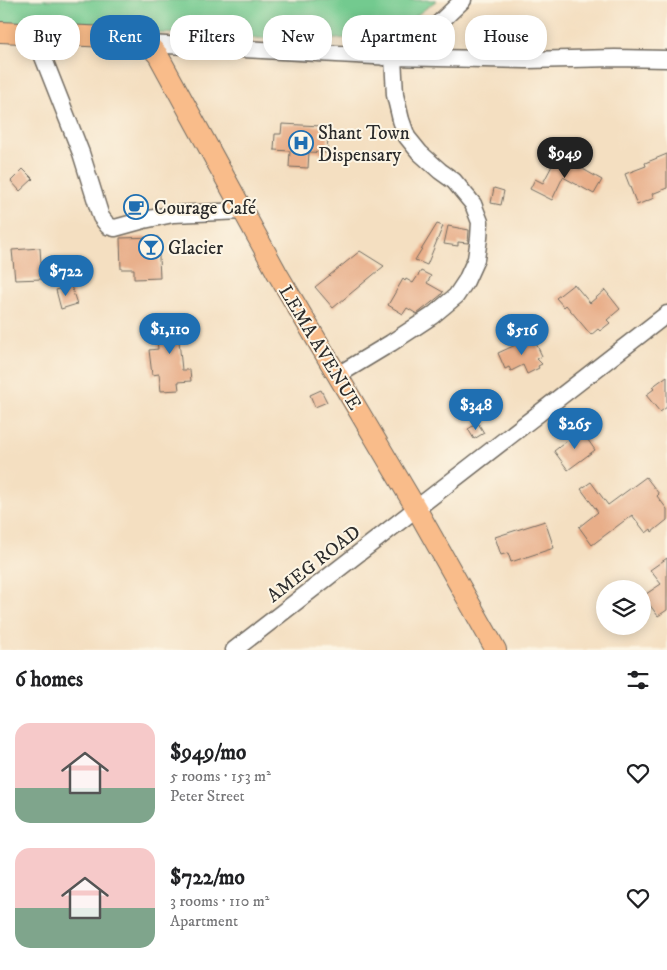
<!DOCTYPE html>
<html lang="en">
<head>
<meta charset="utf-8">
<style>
  body { margin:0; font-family:"IM FELL DW Pica",serif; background:#f6f6f6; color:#202124; height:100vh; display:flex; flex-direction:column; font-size:19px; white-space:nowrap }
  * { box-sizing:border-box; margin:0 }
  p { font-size:16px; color:#757577 }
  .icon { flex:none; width:28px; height:28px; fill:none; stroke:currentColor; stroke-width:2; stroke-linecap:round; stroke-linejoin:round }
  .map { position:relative; height:650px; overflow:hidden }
  .details { display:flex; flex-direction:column; background:#fff; flex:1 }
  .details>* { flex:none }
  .banner { position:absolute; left:15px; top:15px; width:638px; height:45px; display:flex; gap:10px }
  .buttons { position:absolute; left:596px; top:580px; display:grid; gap:10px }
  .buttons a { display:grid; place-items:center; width:55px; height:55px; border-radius:50%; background:#fff; box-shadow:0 2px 12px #0003; font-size:25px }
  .price { position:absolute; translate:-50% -42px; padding:0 11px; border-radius:18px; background:#1f6fb2; color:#fff; font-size:16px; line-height:32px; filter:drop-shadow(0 1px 2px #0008) }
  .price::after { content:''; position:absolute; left:50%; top:30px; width:15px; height:11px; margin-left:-8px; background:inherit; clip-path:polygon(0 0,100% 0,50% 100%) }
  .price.on { background:#222; color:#fff }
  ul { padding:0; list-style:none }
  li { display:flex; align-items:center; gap:15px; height:125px; padding:0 15px }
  li span { display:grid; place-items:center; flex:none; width:140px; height:100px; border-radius:15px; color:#555 }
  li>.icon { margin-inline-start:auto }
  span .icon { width:60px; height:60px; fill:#fffc; stroke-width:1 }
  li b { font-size:21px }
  h2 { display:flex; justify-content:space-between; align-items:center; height:60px; padding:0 15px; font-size:21px }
  .tag { padding:0 18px; border-radius:20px; background:#fff; box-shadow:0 2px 12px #0003; font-size:18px; line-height:45px }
  .tag.on { background:#1f6fb2; color:#fff }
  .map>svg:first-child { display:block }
  .green { fill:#73ca8f; stroke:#4f7a5d }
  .building { fill:#e8ae89 }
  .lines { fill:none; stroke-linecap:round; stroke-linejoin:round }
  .minor-casing { stroke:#716a60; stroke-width:19 }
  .major-casing { stroke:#716a60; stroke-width:22 }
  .minor { stroke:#fff; stroke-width:16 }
  .major { stroke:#f9bc8a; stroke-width:20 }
  .labels { text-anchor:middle; stroke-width:4; stroke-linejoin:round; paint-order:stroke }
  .poi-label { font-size:19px; fill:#2b2b2b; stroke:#fcf5e5; text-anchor:start }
  .street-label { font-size:19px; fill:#2b2b2b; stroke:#fcf5e5 }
</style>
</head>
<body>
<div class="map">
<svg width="667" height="650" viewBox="0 0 667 650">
  <rect width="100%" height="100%" fill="#fcf5e5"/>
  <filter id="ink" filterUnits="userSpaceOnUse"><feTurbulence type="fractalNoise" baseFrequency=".02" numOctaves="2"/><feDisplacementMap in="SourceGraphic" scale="10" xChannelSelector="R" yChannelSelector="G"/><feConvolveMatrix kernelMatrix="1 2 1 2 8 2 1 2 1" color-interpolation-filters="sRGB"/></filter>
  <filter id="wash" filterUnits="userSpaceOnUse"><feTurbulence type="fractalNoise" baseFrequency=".0096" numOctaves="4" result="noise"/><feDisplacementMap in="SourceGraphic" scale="20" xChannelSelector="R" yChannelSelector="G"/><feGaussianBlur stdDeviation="1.12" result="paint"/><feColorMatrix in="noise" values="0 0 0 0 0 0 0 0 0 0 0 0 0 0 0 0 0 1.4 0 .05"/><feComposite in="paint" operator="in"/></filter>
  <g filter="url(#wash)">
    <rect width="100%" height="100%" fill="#f4dfc1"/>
    <path class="green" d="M0 0H437L392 34 315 41 0 25Z"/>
    <g id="blocks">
      <path class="building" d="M282 124 321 126 320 136 328 137 327 153 309 152 308 168 289 167 290 151 274 150 275 134H281Z
        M667 154V188L652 194 654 198 637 205 625 174 646 166 645 163Z
        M556 158 572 167 574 164 602 180 594 194 563 177 552 200 530 189 535 179 543 183Z
        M23 169 33 179 20 191 11 181Z
        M494 188 504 191 501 205 491 203Z
        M437 224 443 226 427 265 415 260Z
        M448 226 469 230 468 243 458 242V246L444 244Z
        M158 237 160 278 134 279V269H121L120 238Z
        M40 248 42 279 15 280 12 250Z
        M360 251 384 266 333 308 315 287Z
        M421 271 431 276 427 283 443 292 441 295 417 314 407 308 403 314 388 305 403 279 405 281 406 279 413 283Z
        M574 284 590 303 605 290 620 309 607 320 610 323 600 331 598 329 591 335 566 305 564 307 556 298Z
        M71 286 77 304 61 309 56 290Z
        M191 319 192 330 178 331 182 370H190L191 381 178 382 179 390 161 391 159 374 152 375 149 350 158 349 155 323Z
        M533 337 542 356 537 359 542 364 538 366 539 368 527 374 523 365 511 371 509 367 505 369 498 353Z
        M667 376V407L660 412 646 395 654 389 652 387Z
        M321 390 327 402 315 407 310 395Z
        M478 423 484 433 474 439 468 429Z
        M581 430 595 450 568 470 554 451Z
        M646 477 659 494 657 496 667 509V520L652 532 651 529 646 533 632 515 592 545 579 527 598 512 581 489 591 482 608 505Z
        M545 521 554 548 511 562 508 553 501 555 495 537Z
        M667 558V610L658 616 643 596 661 584 650 570Z"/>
    </g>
  </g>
  <g filter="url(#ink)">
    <use href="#blocks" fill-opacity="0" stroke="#716a60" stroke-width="1"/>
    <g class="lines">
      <defs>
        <path id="minor" d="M34 34 81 153 101 217 108 226 115 228 144 220 173 214 243 211
          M148 44 393 57 526 60 615 58 667 59
          M383 57 437 25 463 0
          M338 375 391 343 432 316 456 296 466 281 476 259 479 238 480 222 473 204 454 181 440 171 420 153 407 137 401 120 395 95 393 57
          M234 650 667 314"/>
        <path id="major" d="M0 32 129 38 148 44 158 55 277 273 416 508 496 650"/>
      </defs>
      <use href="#minor" class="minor-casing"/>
      <use href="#major" class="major-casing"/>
      <use href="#minor" class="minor"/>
      <use href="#major" class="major"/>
    </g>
  </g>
  <defs>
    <symbol id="hospital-ring" viewBox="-11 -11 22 22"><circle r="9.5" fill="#fcf5e5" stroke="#1f6fb2" stroke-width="1.5"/><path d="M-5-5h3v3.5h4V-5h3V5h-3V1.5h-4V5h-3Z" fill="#1f6fb2"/></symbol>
    <symbol id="cafe-ring" viewBox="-11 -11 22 22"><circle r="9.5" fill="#fcf5e5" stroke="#1f6fb2" stroke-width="1.5"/><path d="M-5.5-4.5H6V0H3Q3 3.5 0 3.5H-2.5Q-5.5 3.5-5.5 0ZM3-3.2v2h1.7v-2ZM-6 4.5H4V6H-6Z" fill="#1f6fb2"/></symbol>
    <symbol id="bar-ring" viewBox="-11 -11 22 22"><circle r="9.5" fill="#fcf5e5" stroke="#1f6fb2" stroke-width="1.5"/><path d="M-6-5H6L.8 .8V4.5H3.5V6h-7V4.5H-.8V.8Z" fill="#1f6fb2"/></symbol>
  </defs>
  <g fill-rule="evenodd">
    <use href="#hospital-ring" x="287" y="129" width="28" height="28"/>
    <use href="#cafe-ring" x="122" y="193" width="28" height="28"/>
    <use href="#bar-ring" x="137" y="233" width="28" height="28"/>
  </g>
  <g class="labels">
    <g class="poi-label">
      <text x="318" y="139">Shant Town<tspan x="318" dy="22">Dispensary</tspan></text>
      <text x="154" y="214">Courage Café</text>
      <text x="168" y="254">Glacier</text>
    </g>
    <g class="street-label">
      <text transform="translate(321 347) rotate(59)" y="7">LEMA AVENUE</text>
      <text transform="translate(313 563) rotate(-38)" y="7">AMEG ROAD</text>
    </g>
  </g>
</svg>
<div class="buttons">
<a><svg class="icon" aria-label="layers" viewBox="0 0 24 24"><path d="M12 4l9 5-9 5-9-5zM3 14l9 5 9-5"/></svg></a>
</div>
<b class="price on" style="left:565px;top:179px">$949</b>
<b class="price" style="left:66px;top:297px">$722</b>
<b class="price" style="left:170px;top:355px">$1,110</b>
<b class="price" style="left:522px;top:356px">$516</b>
<b class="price" style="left:476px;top:431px">$348</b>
<b class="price" style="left:575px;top:450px">$265</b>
<div class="banner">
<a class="tag">Buy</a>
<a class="tag on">Rent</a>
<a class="tag">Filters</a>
<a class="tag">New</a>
<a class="tag">Apartment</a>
<a class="tag">House</a>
</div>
</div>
<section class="details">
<h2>6 homes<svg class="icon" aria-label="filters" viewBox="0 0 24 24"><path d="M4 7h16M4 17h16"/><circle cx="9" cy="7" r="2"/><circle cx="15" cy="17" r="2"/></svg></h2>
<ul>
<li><span style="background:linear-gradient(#f6c9c9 65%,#7fa58c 0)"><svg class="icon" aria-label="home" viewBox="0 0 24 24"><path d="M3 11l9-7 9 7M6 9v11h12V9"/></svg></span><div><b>$949/mo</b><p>5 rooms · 153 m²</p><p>Peter Street</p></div><svg class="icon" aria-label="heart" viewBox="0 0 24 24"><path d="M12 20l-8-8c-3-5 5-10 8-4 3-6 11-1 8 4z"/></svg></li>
<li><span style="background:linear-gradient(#f6c9c9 60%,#7fa58c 0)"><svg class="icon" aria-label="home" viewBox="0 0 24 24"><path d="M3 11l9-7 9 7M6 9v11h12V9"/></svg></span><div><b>$722/mo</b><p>3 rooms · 110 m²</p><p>Apartment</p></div><svg class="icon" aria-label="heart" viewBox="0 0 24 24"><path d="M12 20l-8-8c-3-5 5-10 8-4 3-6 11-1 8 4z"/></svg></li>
</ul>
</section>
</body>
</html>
